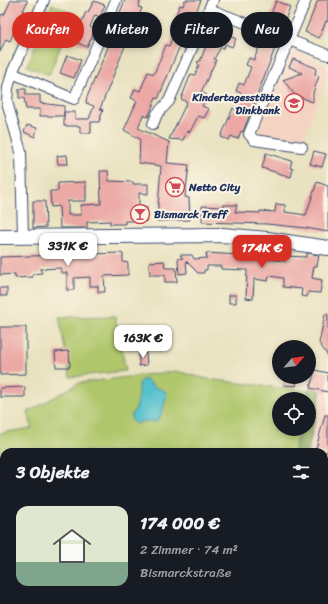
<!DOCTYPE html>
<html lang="de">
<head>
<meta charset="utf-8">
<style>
  body { margin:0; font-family:Sriracha,sans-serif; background:#20242c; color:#f1f3f6; height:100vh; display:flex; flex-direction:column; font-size:15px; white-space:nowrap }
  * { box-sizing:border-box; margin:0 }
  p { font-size:13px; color:#9ea1a6 }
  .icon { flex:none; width:22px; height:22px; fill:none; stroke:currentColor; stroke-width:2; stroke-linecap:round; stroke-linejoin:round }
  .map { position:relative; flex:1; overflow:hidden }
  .drawer { position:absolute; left:0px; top:448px; width:328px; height:156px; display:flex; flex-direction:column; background:#171b24; border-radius:12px 12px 0 0; box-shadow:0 2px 6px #0003 }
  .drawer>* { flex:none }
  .top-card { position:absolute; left:12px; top:12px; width:304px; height:36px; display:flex; gap:8px }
  .needle { width:26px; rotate:62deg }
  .buttons { position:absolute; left:272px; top:340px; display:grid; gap:8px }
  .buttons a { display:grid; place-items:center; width:44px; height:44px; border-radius:50%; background:#171b24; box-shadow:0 2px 6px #0003; font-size:20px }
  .price { position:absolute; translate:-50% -34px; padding:0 9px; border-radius:8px; background:#fff; color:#222; font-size:13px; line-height:26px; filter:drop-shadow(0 1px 2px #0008) }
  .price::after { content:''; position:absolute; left:50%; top:24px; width:12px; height:9px; margin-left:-6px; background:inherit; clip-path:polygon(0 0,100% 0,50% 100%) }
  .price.selected { background:#d93025; color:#fff }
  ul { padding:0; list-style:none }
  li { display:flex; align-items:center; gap:12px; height:100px; padding:0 16px }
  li+li { border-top:1px solid #363941 }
  li span { display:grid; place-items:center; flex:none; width:112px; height:80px; border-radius:12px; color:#555 }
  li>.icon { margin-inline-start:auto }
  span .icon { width:48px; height:48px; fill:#fffc; stroke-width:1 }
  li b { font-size:17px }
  h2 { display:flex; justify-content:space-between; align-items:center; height:48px; padding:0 16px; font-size:17px }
  .chip { padding:0 14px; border-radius:18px; background:#171b24; box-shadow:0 2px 6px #0003; font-size:14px; line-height:36px }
  .chip.selected { background:#d93025; color:#fff }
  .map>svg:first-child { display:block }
  .built { fill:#f5d3c2 }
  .green { fill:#afc66b; stroke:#657a64 }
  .forest { fill:#8bab5f; stroke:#536d5e }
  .water { fill:#55c1cd; stroke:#387896 }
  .building { fill:#eba8a5 }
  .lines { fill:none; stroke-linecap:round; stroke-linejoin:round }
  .street-casing { stroke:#3a4a6d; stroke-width:12 }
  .secondary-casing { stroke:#3a4a6d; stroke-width:16 }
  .street { stroke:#fff; stroke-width:10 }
  .secondary { stroke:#fff; stroke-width:14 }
  .labels { text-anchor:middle; stroke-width:4; stroke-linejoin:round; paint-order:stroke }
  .poi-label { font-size:11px; font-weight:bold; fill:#1b2f5e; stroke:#fcf5e5; text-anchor:start }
</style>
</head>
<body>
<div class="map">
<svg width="328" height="604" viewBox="0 0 328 604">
  <rect width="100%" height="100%" fill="#fcf5e5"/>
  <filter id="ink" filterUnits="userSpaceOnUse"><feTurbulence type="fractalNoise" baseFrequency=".025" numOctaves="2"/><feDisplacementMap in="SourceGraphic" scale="8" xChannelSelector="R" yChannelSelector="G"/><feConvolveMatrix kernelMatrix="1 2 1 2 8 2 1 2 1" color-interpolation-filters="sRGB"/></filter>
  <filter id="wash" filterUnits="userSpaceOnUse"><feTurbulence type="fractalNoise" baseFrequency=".012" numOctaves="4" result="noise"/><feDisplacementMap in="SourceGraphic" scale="16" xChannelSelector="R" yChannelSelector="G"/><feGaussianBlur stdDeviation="0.9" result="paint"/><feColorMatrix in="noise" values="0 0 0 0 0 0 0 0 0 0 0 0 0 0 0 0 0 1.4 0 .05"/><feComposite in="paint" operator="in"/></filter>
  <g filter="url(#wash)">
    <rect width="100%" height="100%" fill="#e9e2c0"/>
    <path class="built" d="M299 52 328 67V74L303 141 261 136 259 131 290 56Z
      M328 369V472L324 471V452H309Z"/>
    <path class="green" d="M52 4 74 14 49 75 27 66Z
      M115 316 126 371 70 377 59 317Z
      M176 371 207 379 307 391 305 399H279V429H298L294 452H247L224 447 198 452H4V496L0 497V433L32 428 28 412 79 383Z
      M324 475 328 476V543L324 542Z"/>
    <path class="forest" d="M309 388 321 391 308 452H295L300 429H309V399H306Z"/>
    <path class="water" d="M141 380H146L156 388 164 390 167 394 162 414 156 422 145 421 135 424 131 419C130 414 136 411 137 405 139 396 136 389 141 380Z"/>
    <g id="blocks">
      <path class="building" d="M11 0H27V2L10 41 6 39 0 52V18L2 14 4 15Z
        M125 0H141L138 7 142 8 139 16 135 15 129 30 131 31 100 109 103 110 99 122H91V133H80V126H64V112H75V119H89L94 106 86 103 87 97 117 26 115 25Z
        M185 0H201L191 25 181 21 187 35 183 44 181 43 158 99 156 98 148 117 143 115 138 128 169 142 167 163 189 165 185 197 189 198 190 220 157 221 161 166 139 163 140 139 124 130 137 101 131 98 135 89 140 91 148 72 154 74 166 45 169 46 176 28 174 27 177 20 174 19 180 5 183 6Z
        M318 0H328V22L326 21 319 38 305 32Z
        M94 1 105 5 100 17 95 15 90 27 94 29 93 34 87 47 73 41 86 12H88Z
        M276 1 290 7 283 24 275 21 274 24 268 22Z
        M215 24 231 31 230 36 236 39 232 47 225 44 224 48 221 47 214 59 216 60 201 92 207 95 202 106 209 109 204 118 198 116 190 132 187 131 183 140 169 139 187 102 181 99 191 74 195 75 199 65 197 62 200 61Z
        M262 39 269 42 267 45 274 48V51L243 132 241 131 238 139 231 136 229 140 221 137 233 108 236 110 243 94 236 91 239 83 244 85 251 67 246 65 249 58 254 60Z
        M67 55 81 60 74 78 60 73Z
        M293 59 316 68 315 75 319 76 313 93V102L295 95 283 80 302 73 289 67Z
        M19 89H26V95H40V103L64 106V116H40V109H26L24 98H19Z
        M27 125 37 128 35 137 24 132Z
        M314 151 326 154 322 167 310 164Z
        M266 153 292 161 290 168 293 169 291 177 262 168Z
        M67 155 68 164H58L57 156Z
        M100 171H108L109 181 133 182V184H148V194L139 193V207H147V221H125V224H110V221L87 222V228H60L59 206 51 207 50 191H58V183L86 182V201H68V215H81V205L101 204Z
        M317 182 328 186V232L306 228 267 224 202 222V206L223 207V205H237L235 212 260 213V211L275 212 276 204 285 205V212L306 215Z
        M33 201H45L46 227 33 228Z
        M256 248 266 249 265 259 285 261V256L306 257 307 253 319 255 317 266H314L312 278 322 280 320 293 308 292 307 297 301 296 302 289 283 287V278L269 276 268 281 254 279 253 299 246 298 247 270 221 269V266H207V270H204V273H198L186 261 187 273 179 274 178 259 183 258 180 255H192L194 259 207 258 206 253 256 256Z
        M121 253 123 254V262L128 263V275L104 276 105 292H98V286H90V277L74 278V290H67V273H61V268L40 269 42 273 33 274V277L15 278V274L0 275V257Z
        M164 261 165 268H176L177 282H165V275H150L149 262Z
        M0 288H7V296H0Z
        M229 295H236V303H229Z
        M325 314 328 315V356L319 343Z
        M0 327H26V374L0 375Z
        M69 351 70 367H56L55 352Z
        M139 353H146L147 365 139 366Z
        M315 370 328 373V392L310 388Z
        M285 377 297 380 296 386 284 385Z
        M25 387V397H0V388Z
        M325 415H328V452H315Z"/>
    </g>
  </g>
  <g filter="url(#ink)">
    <use href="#blocks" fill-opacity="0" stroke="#3a4a6d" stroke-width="1"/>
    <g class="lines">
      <defs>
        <path id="street" d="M209 9 328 55
          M12 73 74 99 116 0
          M153 124 157 114 169 101 213 0
          M302 147 254 140 249 134 306 0
          M23 237 21 152 7 102 8 88 12 73 44 0"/>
        <path id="secondary" d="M0 237 223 235 267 239 328 248"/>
      </defs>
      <use href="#street" class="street-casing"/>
      <use href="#secondary" class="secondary-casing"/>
      <use href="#street" class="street"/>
      <use href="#secondary" class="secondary"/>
    </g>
  </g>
  <defs>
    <symbol id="school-ring" viewBox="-11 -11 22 22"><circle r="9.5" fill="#fcf5e5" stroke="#d1495b" stroke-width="1.5"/><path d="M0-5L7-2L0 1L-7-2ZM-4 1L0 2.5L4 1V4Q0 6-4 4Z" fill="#d1495b"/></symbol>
    <symbol id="supermarket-ring" viewBox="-11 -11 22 22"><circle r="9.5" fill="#fcf5e5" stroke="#d1495b" stroke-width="1.5"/><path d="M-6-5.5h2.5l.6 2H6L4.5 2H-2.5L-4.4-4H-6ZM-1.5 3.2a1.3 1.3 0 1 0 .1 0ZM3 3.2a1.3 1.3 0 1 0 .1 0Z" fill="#d1495b"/></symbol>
    <symbol id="bar-ring" viewBox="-11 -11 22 22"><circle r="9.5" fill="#fcf5e5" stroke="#d1495b" stroke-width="1.5"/><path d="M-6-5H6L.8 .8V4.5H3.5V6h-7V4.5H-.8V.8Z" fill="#d1495b"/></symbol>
  </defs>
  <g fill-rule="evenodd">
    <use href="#school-ring" x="283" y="92" width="22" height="22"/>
    <use href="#supermarket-ring" x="164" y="176" width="22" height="22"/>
    <use href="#bar-ring" x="129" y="203" width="22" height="22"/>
  </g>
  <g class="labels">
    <g class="poi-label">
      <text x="280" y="101" text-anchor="end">Kindertagesstätte<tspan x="280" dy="13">Dinkbank</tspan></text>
      <text x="189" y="191">Netto City</text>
      <text x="154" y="218">Bismarck Treff</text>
    </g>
  </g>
</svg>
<div class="buttons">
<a><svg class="needle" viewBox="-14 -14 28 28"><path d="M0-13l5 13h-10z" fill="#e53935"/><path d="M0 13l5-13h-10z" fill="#9ea1a6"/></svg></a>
<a><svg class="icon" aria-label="locate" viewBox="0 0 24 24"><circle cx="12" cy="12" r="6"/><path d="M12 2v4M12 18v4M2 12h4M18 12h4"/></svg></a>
</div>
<b class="price" style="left:68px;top:267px">331K €</b>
<b class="price selected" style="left:262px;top:269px">174K €</b>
<b class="price" style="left:143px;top:359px">163K €</b>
<div class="top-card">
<a class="chip selected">Kaufen</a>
<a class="chip">Mieten</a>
<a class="chip">Filter</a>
<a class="chip">Neu</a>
</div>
<section class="drawer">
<h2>3 Objekte<svg class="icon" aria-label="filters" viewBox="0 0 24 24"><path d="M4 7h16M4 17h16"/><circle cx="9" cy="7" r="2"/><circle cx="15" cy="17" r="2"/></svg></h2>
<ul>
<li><span style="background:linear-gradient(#dfe7d0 70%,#7fa58c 0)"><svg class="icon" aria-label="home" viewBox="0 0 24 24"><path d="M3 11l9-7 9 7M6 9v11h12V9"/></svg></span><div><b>174 000 €</b><p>2 Zimmer · 74 m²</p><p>Bismarckstraße</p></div></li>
</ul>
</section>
</div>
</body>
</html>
